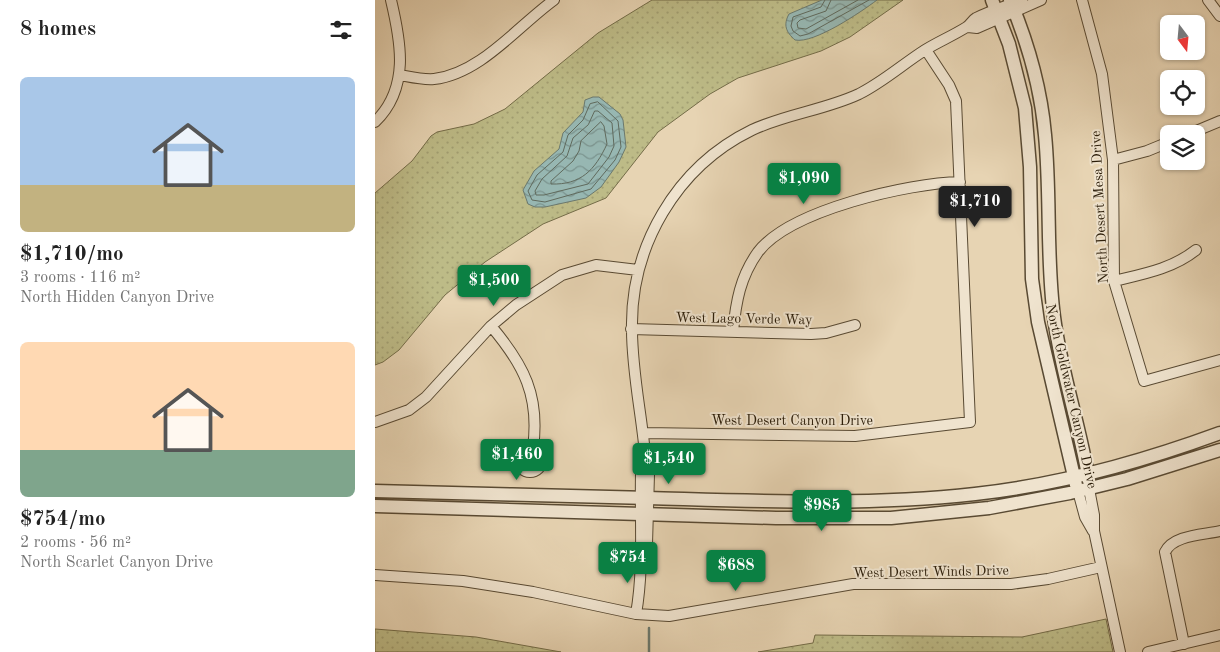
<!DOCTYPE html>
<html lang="en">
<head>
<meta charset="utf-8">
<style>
  body { margin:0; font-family:"Old Standard TT",serif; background:#f2f2f2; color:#222; height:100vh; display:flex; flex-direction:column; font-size:19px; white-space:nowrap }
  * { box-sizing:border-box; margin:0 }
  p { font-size:16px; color:#767676 }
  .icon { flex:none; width:28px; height:28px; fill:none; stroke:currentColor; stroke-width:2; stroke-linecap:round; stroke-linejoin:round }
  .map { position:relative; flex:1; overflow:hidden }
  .panel { display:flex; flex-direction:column; background:#fff; width:375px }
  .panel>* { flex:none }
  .needle { width:32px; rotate:164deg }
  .fabs { position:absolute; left:785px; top:15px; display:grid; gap:10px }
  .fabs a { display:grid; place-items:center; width:45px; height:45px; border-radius:8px; background:#fff; box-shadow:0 1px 4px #0004; font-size:25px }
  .price { position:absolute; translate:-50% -42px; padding:0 11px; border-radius:5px; background:#0b8043; color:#fff; font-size:16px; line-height:32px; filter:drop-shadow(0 1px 2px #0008) }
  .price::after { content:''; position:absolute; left:50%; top:30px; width:15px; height:11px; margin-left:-8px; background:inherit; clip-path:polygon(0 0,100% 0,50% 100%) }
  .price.active { background:#222; color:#fff }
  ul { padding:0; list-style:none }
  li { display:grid; align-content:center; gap:10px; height:265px; padding:0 20px }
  li span { display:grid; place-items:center; height:155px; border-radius:8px; color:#555 }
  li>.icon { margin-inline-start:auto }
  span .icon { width:90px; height:90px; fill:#fffc; stroke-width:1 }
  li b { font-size:21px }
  h2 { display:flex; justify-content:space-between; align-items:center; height:60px; padding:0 20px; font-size:21px }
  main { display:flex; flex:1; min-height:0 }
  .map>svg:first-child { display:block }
  .grass { fill:url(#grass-dots); stroke:#746c48 }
  .water { fill:url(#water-waves); stroke:#6b796e }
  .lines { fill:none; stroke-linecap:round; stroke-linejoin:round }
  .shore { stroke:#606a5d; stroke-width:1 }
  .stream { stroke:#6b796e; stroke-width:2.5 }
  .minor-casing { stroke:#594a33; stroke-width:12 }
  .tertiary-casing { stroke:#594a33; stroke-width:15 }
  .minor { stroke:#efe3ce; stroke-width:10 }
  .tertiary { stroke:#efe3ce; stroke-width:12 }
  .labels { text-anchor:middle; stroke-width:4; stroke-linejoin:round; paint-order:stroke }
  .street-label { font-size:14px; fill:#2a1c08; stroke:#efe3ce }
</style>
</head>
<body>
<main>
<section class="panel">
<h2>8 homes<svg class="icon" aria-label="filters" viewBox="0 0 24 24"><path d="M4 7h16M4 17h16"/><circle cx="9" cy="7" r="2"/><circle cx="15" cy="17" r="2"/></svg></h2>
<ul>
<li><span style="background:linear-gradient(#a9c7e8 70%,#c2b280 0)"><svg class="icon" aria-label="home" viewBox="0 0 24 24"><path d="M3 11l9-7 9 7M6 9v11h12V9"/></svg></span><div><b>$1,710/mo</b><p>3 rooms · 116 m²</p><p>North Hidden Canyon Drive</p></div></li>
<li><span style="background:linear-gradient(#ffd9b3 70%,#7fa58c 0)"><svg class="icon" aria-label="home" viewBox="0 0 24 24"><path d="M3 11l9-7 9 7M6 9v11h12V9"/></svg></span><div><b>$754/mo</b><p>2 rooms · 56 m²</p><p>North Scarlet Canyon Drive</p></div></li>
</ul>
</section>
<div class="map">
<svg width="845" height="652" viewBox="0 0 845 652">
  <defs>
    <pattern id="grass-dots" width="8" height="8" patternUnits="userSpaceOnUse" patternTransform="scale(1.25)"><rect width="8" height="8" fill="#bdbb87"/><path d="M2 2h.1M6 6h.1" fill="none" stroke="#a3a073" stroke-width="1.8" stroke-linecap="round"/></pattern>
    <pattern id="water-waves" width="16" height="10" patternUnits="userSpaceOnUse" patternTransform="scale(1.25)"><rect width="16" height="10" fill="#97b7b2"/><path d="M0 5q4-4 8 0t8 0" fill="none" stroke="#7b948f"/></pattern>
  </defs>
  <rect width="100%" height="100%" fill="#e7d4b3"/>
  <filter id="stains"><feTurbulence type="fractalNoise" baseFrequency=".004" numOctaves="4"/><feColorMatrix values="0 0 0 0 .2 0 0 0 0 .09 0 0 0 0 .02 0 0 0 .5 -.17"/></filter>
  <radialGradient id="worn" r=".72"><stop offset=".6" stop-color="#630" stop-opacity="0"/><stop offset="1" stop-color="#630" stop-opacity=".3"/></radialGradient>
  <path class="grass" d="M277 0H528L475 37 446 51 363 78 335 94 283 132 231 198 168 224 110 262 70 295 24 350 8 362 0 365V193L37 161 56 136 62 132 99 124 130 109 223 33Z
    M731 619 738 652H383L438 643 440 635 647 637Z
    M0 629 101 637 186 652H0Z"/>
  <path class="water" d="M447 0H502C486 12 439 44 420 40 411 32 408 25 414 14Z
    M218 97H224L245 114 248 120 251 147 244 162 226 187 211 198 170 207H160L153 204 148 190 159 171 184 149 188 133 208 112 210 100Z"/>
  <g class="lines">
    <path class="shore" d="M450 0 446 7 418 17 416 26 418 31 425 36 433 34 494 0
      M456 0 451 11 425 20 422 23 423 28 431 29 483 0
      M223 102 243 121 246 147 240 160 216 189 170 202 157 200 153 191 162 175 188 152 193 135 208 120 215 104Z
      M220 111H223L237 123 239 146 234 157 213 184 169 195H161L160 191 167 179 192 156 198 138 213 125Z
      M226 122 229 126 232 144C220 170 206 185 176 184V181L198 161 204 151 206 141Z"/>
    <path class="stream" d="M274 628V652"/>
    <defs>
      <path id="minor" d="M707 0 727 74 738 160 739 281 769 381 845 360
        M833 0 845 16
        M593 27 602 28 666 0
        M25 75C36 77 48 80 59 79 105 74 143 26 179 0
        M0 122C35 88 26 42 16 0
        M814 134 845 121
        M738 160 772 151 794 142
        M739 281C768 274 797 269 821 250
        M116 326C149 365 165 396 158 448
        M256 329 436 334 451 333 480 325
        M358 331C361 302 365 277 383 252 415 210 534 183 585 182
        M0 422 34 410 51 397 116 326 141 305 187 275 221 265 263 270
        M269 433 480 436 595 422 581 101 574 85 551 50
        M143 460a12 12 0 1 1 24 0a12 12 0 1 1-24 0Z
        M714 489 719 515V531L745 652
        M703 491 710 517 718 531
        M267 557 272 544 274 474 271 465C268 420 257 375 257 330 255 247 301 167 377 130 411 114 450 110 484 94 508 82 528 64 550 50 563 42 577 36 590 28 595 26 596 21 601 18 615 11 632 6 647 0
        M0 575 88 581 158 592 261 614 294 616 478 584H636L673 579 726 567
        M261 614C269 568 265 521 266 474L271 465
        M809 644 790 552C798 535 828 535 845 531
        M773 652 845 635"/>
      <path id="tertiary" d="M617 0 634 44 650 108 655 167 657 279 663 322 701 485
        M635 0C653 43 666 89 670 135 676 196 671 257 679 317 686 372 705 426 714 481
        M0 491C91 494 183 495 274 498 383 501 491 506 600 494 683 485 766 462 845 433
        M0 506 401 518H516L614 508 695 493 752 479 845 450"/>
    </defs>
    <use href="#minor" class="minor-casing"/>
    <use href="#tertiary" class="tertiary-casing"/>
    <use href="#minor" class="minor"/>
    <use href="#tertiary" class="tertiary"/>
  </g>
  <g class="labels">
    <g class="street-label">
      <text transform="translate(724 207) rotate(-93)" y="5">North Desert Mesa Drive</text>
      <text transform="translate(369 318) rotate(1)" y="5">West Lago Verde Way</text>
      <text transform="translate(697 396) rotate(77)" y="5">North Goldwater Canyon Drive</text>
      <text x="417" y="425">West Desert Canyon Drive</text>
      <text transform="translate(556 571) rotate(-1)" y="5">West Desert Winds Drive</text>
    </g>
  </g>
  <rect width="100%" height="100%" filter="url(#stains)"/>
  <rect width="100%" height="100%" fill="url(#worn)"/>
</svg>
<div class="fabs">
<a><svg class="needle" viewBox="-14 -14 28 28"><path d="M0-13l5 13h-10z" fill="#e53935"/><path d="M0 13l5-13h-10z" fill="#767676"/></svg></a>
<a><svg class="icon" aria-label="locate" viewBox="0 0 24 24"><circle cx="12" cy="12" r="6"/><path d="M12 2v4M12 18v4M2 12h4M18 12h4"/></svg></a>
<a><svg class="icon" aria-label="layers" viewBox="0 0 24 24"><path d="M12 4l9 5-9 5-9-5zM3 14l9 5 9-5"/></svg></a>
</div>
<b class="price" style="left:429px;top:205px">$1,090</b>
<b class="price active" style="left:600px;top:228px">$1,710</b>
<b class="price" style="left:119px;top:307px">$1,500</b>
<b class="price" style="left:142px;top:481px">$1,460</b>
<b class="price" style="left:294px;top:485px">$1,540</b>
<b class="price" style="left:447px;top:532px">$985</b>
<b class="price" style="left:253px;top:584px">$754</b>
<b class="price" style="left:361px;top:592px">$688</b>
</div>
</main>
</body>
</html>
